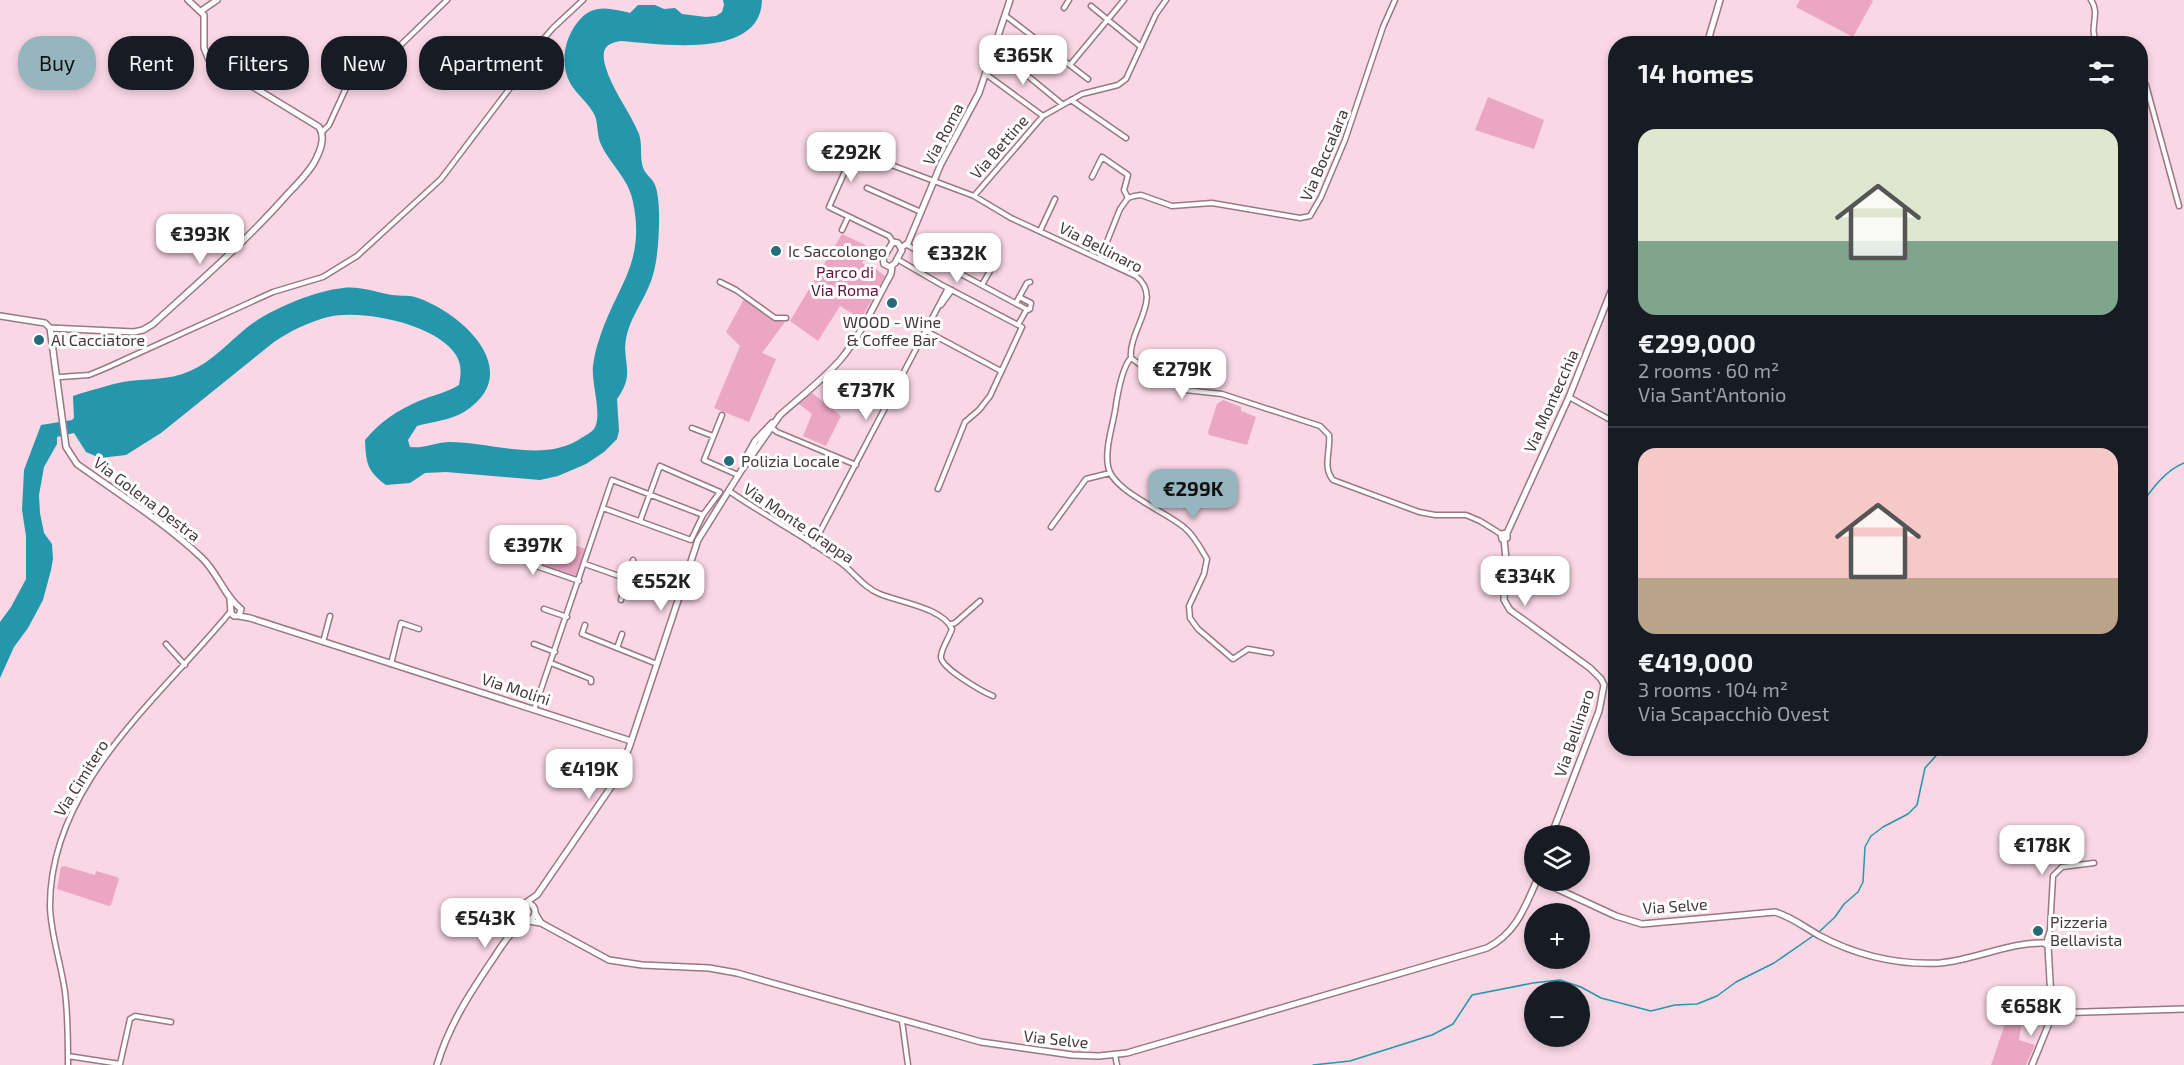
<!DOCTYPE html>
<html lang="en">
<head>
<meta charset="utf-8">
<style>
  body { margin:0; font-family:"Exo 2",sans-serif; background:#242831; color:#f1f3f6; height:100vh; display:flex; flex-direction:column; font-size:22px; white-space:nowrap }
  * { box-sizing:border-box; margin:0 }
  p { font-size:20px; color:#9ea1a6 }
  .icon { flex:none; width:33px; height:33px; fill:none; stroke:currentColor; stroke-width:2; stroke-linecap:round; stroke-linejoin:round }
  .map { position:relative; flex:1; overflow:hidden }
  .side { position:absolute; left:1608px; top:36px; width:540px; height:720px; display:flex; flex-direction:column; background:#171b24; border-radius:24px; box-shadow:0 3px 9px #0003 }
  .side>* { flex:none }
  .guide { position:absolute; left:18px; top:36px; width:570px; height:54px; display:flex; gap:12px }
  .tools { position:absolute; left:1524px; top:825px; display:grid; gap:12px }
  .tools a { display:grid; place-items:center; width:66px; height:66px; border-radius:50%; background:#171b24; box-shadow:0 3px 9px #0003; font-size:30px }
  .price { position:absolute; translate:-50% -51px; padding:0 14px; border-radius:12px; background:#fff; color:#222; font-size:20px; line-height:39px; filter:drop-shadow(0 2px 3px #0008) }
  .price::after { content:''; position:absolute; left:50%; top:36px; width:18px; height:14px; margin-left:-9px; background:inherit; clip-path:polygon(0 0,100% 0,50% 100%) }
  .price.on { background:#95b6be; color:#111 }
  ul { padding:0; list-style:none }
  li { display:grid; align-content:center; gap:12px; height:318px; padding:0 30px }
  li+li { border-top:2px solid #363941 }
  li span { display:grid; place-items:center; height:186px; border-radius:18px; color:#555 }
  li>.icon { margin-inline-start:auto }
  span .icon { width:108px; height:108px; fill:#fffc; stroke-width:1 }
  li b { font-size:26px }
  h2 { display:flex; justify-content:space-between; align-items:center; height:72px; padding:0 30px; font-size:26px }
  .tag { padding:0 21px; border-radius:24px; background:#171b24; box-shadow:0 3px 9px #0003; font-size:21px; line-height:54px }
  .tag.on { background:#95b6be; color:#111 }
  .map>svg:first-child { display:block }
  .green { fill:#eba6c3 }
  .water { fill:#2497ac }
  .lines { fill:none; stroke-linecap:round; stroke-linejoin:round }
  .stream { stroke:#2497ac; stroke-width:1.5 }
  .minor-casing { stroke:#987885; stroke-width:7 }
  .tertiary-casing { stroke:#987885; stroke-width:8 }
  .secondary-casing { stroke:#987885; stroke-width:8 }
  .minor { stroke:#fff; stroke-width:4 }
  .tertiary { stroke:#fff; stroke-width:5 }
  .secondary { stroke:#fff; stroke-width:5 }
  .poi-dot { fill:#256c7a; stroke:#fff; stroke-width:2 }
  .labels { text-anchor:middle; stroke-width:6; stroke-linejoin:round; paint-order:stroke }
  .street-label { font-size:16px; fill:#45373c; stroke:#fff }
  .poi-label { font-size:16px; fill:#45373c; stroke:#fff; text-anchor:start }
  .park-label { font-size:16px; fill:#630f3e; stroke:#fff }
</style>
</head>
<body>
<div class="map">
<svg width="2184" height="1065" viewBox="0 0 2184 1065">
  <rect width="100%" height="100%" fill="#fad7e5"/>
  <path class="green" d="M1800 0H1871L1873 1 1853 37 1796 7Z
    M1488 97 1544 120 1534 149 1475 130Z
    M842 234 878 251 876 253 870 250 862 263 868 267 869 272 875 268 885 276 861 319 840 306 818 341 790 321Z
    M744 299 772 319 785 322 762 353 776 359 749 422 714 408 740 346 726 332Z
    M811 392 841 416 826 446 803 436 812 414 799 404Z
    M1223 400 1241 407V411L1256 417 1247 445 1209 435 1208 432 1217 404Z
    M554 538 586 549 576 577 544 566Z
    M64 866 95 875 96 871 117 877 119 879 111 905 109 906 57 889 61 867Z
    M2007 1018 2022 1022 2019 1040 2035 1045 2026 1065H1991Z"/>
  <path class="water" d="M723 0H762C761 60 661 44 621 41 606 43 601 49 605 65 612 90 629 110 639 134 643 146 639 159 644 170 647 176 653 179 655 185 662 201 659 253 654 271 649 294 632 313 627 334 620 361 637 372 617 399L619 431 617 439 604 452 586 464 558 476 540 480 446 472 425 473 410 483 386 485C367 471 366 463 365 440 381 421 396 411 419 401 433 395 446 393 459 385 461 374 462 365 456 355 436 324 362 309 328 317 309 322 290 331 274 342L161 433 126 455 100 458 86 452 74 433 57 437V444L44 467 39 495 40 513 44 533 52 544 53 559 51 570 43 600 28 628 14 647 0 678V622L11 607 26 579V536L22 510 24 470 41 425 72 420 74 418 73 396 79 394C93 390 108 385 123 382 145 378 168 381 190 371 211 362 226 345 244 330 266 311 313 291 343 288 359 286 372 291 387 294 397 297 408 294 418 298 464 314 526 373 464 412 451 420 431 422 417 426L408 440 410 447C423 449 436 442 450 442 492 442 545 464 583 437 586 435 592 432 594 429 603 416 591 383 593 366 594 358 596 348 599 340 616 286 646 264 633 202 629 178 609 164 600 142 597 134 598 124 595 116 589 103 577 95 570 83 560 64 564 40 577 23 592 3 609 8 630 13L638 5H655L664 9 675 8 682 14 706 17 716 16 722 12 724 5Z"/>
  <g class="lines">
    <path class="stream" d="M2140 508C2149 491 2166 470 2184 463
      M1820 931 1835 917 1844 904 1858 892 1863 882 1865 847 1871 836 1883 827 1908 814 1917 805 1925 768 1943 748
      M1313 1065 1350 1061 1432 1035 1453 1024 1472 995 1533 983 1560 980 1581 987 1601 998 1651 1011 1675 1005 1697 1004 1717 996 1736 982 1774 963 1813 936"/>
    <defs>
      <path id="minor" d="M2091 0C2101 14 2088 27 2097 44
        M1091 6 1141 47
        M1064 8 1069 0
        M1006 16 1088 79
        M995 49 1062 104
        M1070 65 1124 0
        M2140 74 2146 85 2179 206
        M987 75 1043 116
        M1071 100 1126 138
        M322 132 329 125 346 88 378 67 447 0
        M1092 177 1102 157 1128 175 1124 190 1128 198
        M867 188 921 212
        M974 196 1043 116 1082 94 1118 85 1126 79 1156 14 1166 0
        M842 230 848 217
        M1040 231 1055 199
        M893 242 889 236 829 207 854 151 974 196 1011 218 1136 276C1164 298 1128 330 1131 358L1150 372 1185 390 1222 394 1320 426 1329 435C1331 450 1322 467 1333 480L1419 512 1435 515H1466L1480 521 1501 534
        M907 245 1028 310 1030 309 1031 303 1019 297
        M897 259 940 284 1022 327 990 396 979 410 965 422 938 489
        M1100 259 1120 209 1128 198 1134 196 1141 195 1172 206 1212 203 1300 218 1310 216 1321 197 1345 140 1383 27 1395 0
        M720 282 736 290 775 318H786
        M982 285 995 262
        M1016 303 1027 283 1030 282
        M941 305 952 290
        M1019 323 1027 309
        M926 331 1001 371
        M1131 358C1122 367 1117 397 1115 411 1112 428 1105 449 1108 466 1111 491 1168 512 1186 529 1195 537 1201 549 1207 559L1204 574 1189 606 1190 618 1198 629 1233 659 1248 649 1271 653
        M60 377 89 375 106 368 273 292 323 277 357 256 441 179 510 88 539 44 553 28 583 0
        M1569 397 1616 423
        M722 415 704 460 738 475
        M771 427 777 432 856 465
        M692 428 713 436
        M729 491C764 515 802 535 837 560 853 570 862 587 880 594 899 602 943 608 952 629 949 638 942 647 941 656 939 667 983 692 993 696
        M603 508 691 540 703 515 720 492 660 466 640 521
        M1051 527 1086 479 1110 473
        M549 537 539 567 579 581
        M813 545 948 288
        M585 564 678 597
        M621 600 633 560
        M544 609 567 617
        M951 624 955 623 980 601
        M585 625 582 634 657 664
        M323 642 330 616
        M166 644 185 665
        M534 644 555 652
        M617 648 622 634
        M551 663 591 679V682
        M391 664 401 623 419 629
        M534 710 612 480 703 515
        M2046 943 2050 930 2053 876 2062 867 2094 863
        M902 1021 908 1065
        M1115 1055 1117 1065
        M68 1056 120 1064 130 1019 135 1016 171 1022
        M68 1065C68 1041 68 1016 65 992 61 963 51 936 50 907 49 785 160 698 231 611"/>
      <path id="tertiary" d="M201 11 217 0
        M1707 44 1720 0
        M0 316 45 323 50 328
        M50 328 134 332 143 330 153 324C198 283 245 242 285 197 295 186 308 174 315 161 320 151 326 138 319 127L209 60 204 48V15L188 0
        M50 328 66 447 77 464C119 494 165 523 202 558 218 573 224 596 241 609L239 616H234L231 613 230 598
        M1507 533 1501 534 1502 539 1507 538V533L1569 397 1616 279
        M1504 539 1506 559 1504 600 1510 610 1590 668 1601 679 1604 685 1599 711 1551 836
        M239 616 250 618 631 741
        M1538 880 1616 916 1642 924 1775 912C1792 917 1804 927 1820 936 1856 955 1898 965 1940 963 1975 960 2009 942 2044 943L2048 946 2052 1016 2032 1065
        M535 913 541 923
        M528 921 541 923 609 960 642 965 709 968 737 973 981 1042 1072 1055 1099 1056 1127 1053 1487 948C1516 933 1524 909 1537 880
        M2052 1013 2184 1009"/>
      <path id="secondary" d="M893 242 898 243 902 250 895 263 890 267 884 264 883 258Z
        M902 247 908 243 941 164 979 93 1010 0
        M779 416C799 398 823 380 841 359 862 334 875 302 891 274L892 266
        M744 461 755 441 772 423
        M525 903 537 895 613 784 629 748 698 540 741 471 780 415
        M517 912a9 9 0 1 1 18 0a9 9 0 1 1-18 0Z
        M437 1065C449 1025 470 993 493 959 503 944 511 930 527 921"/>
    </defs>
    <use href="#minor" class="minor-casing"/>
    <use href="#tertiary" class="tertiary-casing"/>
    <use href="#secondary" class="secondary-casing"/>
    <use href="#minor" class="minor"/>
    <use href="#tertiary" class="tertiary"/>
    <use href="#secondary" class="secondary"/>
  </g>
  <g class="poi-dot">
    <circle cx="776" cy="251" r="6"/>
    <circle cx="892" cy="303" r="6"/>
    <circle cx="39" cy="340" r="6"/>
    <circle cx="729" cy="461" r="6"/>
    <circle cx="2038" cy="931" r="6"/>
  </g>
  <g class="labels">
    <g class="street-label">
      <text transform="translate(943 134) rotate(-62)" y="6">Via Roma</text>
      <text transform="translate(999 147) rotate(-49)" y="6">Via Bettine</text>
      <text transform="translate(1324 155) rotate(-67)" y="6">Via Boccalara</text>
      <text transform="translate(1101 247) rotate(27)" y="6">Via Bellinaro</text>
      <text transform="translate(1551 401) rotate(-66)" y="6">Via Montecchia</text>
      <text transform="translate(147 499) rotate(37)" y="6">Via Golena Destra</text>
      <text transform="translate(799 523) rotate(34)" y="6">Via Monte Grappa</text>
      <text transform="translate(516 689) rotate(18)" y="6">Via Molini</text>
      <text transform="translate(1574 733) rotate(-71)" y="6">Via Bellinaro</text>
      <text transform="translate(81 778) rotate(-58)" y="6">Via Cimitero</text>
      <text transform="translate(1675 906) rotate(-4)" y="6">Via Selve</text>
      <text transform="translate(1056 1039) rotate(6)" y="6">Via Selve</text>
    </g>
    <g class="poi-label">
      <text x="788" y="257">Ic Saccolongo</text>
      <text x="892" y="328" text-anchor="middle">WOOD - Wine<tspan x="892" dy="18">&amp; Coffee Bar</tspan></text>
      <text x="51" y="346">Al Cacciatore</text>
      <text x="741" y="467">Polizia Locale</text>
      <text x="2050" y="928">Pizzeria<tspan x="2050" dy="18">Bellavista</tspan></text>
    </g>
    <g class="park-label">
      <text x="845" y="278">Parco di<tspan x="845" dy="18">Via Roma</tspan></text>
    </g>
  </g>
</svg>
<div class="tools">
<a><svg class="icon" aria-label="layers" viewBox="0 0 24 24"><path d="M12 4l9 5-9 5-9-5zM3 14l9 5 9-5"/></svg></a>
<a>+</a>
<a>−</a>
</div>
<b class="price" style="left:1023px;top:86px">€365K</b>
<b class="price" style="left:851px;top:183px">€292K</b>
<b class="price" style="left:200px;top:265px">€393K</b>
<b class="price" style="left:957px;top:284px">€332K</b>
<b class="price" style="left:1182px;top:400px">€279K</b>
<b class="price" style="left:866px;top:421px">€737K</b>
<b class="price on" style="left:1193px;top:520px">€299K</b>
<b class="price" style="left:533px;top:576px">€397K</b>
<b class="price" style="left:1525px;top:607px">€334K</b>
<b class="price" style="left:661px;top:612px">€552K</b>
<b class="price" style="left:589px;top:800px">€419K</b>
<b class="price" style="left:2042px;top:876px">€178K</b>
<b class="price" style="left:485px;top:949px">€543K</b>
<b class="price" style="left:2031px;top:1037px">€658K</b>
<div class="guide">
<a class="tag on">Buy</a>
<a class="tag">Rent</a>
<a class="tag">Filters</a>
<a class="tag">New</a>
<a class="tag">Apartment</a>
</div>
<section class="side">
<h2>14 homes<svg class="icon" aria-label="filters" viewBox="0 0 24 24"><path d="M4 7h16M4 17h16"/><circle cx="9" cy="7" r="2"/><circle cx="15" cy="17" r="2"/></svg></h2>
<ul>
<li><span style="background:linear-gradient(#dfe7d0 60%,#7fa58c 0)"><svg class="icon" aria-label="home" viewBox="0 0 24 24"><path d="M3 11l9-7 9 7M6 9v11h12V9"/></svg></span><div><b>€299,000</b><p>2 rooms · 60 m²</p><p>Via Sant'Antonio</p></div></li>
<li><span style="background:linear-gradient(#f6c9c9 70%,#b9a48a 0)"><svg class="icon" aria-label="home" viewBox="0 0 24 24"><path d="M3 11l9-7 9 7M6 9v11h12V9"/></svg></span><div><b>€419,000</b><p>3 rooms · 104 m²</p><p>Via Scapacchiò Ovest</p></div></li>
</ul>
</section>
</div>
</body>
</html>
